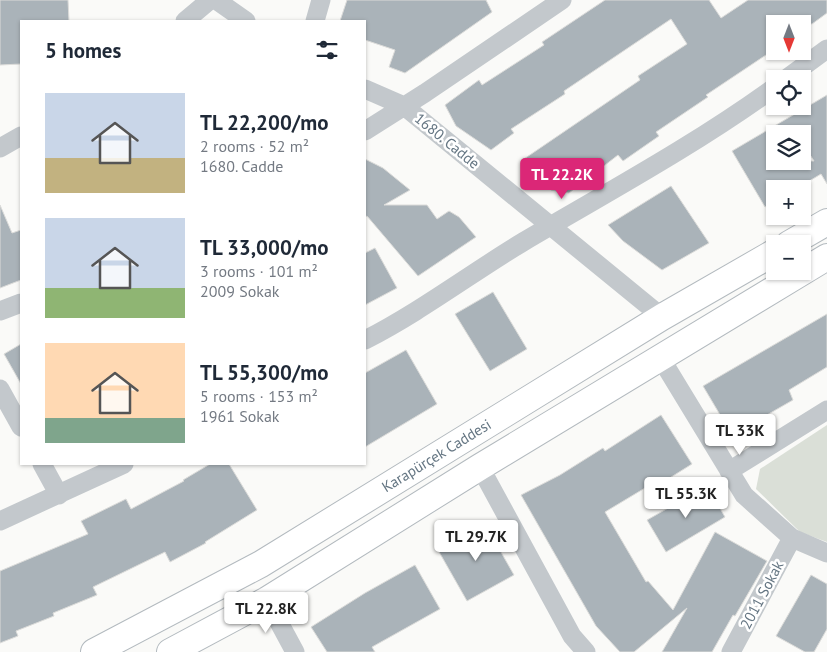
<!DOCTYPE html>
<html lang="en">
<head>
<meta charset="utf-8">
<style>
  body { margin:0; font-family:"PT Sans",sans-serif; background:#f2f2f3; color:#1f2937; height:100vh; display:flex; flex-direction:column; font-size:19px; white-space:nowrap }
  * { box-sizing:border-box; margin:0 }
  p { font-size:16px; color:#747a83 }
  .icon { flex:none; width:28px; height:28px; fill:none; stroke:currentColor; stroke-width:2; stroke-linecap:round; stroke-linejoin:round }
  .map { position:relative; flex:1; overflow:hidden }
  .drawer { position:absolute; left:20px; top:20px; width:346px; height:445px; display:flex; flex-direction:column; background:#fff; border-radius:0px; box-shadow:0 1px 4px #0004 }
  .drawer>* { flex:none }
  .needle { width:32px; rotate:180deg }
  .fabs { position:absolute; left:766px; top:15px; display:grid; gap:10px }
  .fabs a { display:grid; place-items:center; width:45px; height:45px; border-radius:0px; background:#fff; box-shadow:0 1px 4px #0004; font-size:25px }
  .price { position:absolute; translate:-50% -42px; padding:0 11px; border-radius:5px; background:#fff; color:#222; font-size:16px; line-height:32px; filter:drop-shadow(0 1px 2px #0008) }
  .price::after { content:''; position:absolute; left:50%; top:30px; width:15px; height:11px; margin-left:-8px; background:inherit; clip-path:polygon(0 0,100% 0,50% 100%) }
  .price.active { background:#db2777; color:#fff }
  ul { padding:0; list-style:none }
  li { display:flex; align-items:center; gap:15px; height:125px; padding:0 25px }
  li span { display:grid; place-items:center; flex:none; width:140px; height:100px; border-radius:0px; color:#555 }
  li>.icon { margin-inline-start:auto }
  span .icon { width:60px; height:60px; fill:#fffc; stroke-width:1 }
  li b { font-size:21px }
  h2 { display:flex; justify-content:space-between; align-items:center; height:60px; padding:0 25px; font-size:21px }
  .map>svg:first-child { display:block }
  .green { fill:#dadfd7 }
  .building { fill:#aab3b9; stroke:#dcdcda; fill-rule:evenodd }
  .lines { fill:none; stroke-linecap:round; stroke-linejoin:round }
  .secondary-casing { stroke:#b3babf; stroke-width:28 }
  .minor { stroke:#c3c8cc; stroke-width:19 }
  .secondary { stroke:#fff; stroke-width:26 }
  .labels { text-anchor:middle; stroke-width:5; stroke-linejoin:round; paint-order:stroke }
  .street-label { font-size:15px; fill:#657683; stroke:#fff }
</style>
</head>
<body>
<div class="map">
<svg width="827" height="652" viewBox="0 0 827 652">
  <rect width="100%" height="100%" fill="#fafaf8"/>
  <path class="green" d="M827 425V542L800 532 756 489 760 469Z"/>
  <path class="building" d="M0 0H68L69 21H21V64L0 65Z
    M347 0H486L492 12 405 73 389 67 395 50 365 40V21H340Z
    M605 0H709L721 18 748 0H827V13L812 24H775V49L706 95 708 97 656 132 659 136 623 161 618 155 569 193 551 190 521 161 640 80 638 76 687 44 671 19 564 91 565 94 511 129 514 133 491 150 456 126 445 105 479 80 482 85 544 45 542 42Z
    M827 95V184L821 174 796 189H775V201L765 207 732 151ZM775 134H802V142L814 161H775Z
    M365 159 383 168 410 190 384 205H427L437 219 449 211 459 217 476 237 418 276 367 216 365 217Z
    M671 186 709 243 662 270 623 241 608 225Z
    M0 205 12 233 21 230V280L0 288Z
    M375 248 397 288 365 305V253Z
    M493 292 527 349 490 371 455 314Z
    M827 314V367L789 390 793 400 732 435 703 386Z
    M21 344V384L4 354Z
    M406 350 437 404 365 447V373Z
    M661 415 692 464 652 489 650 485 605 512 646 582 648 581 673 610 715 532 767 561 735 616 733 615 712 652H662L687 608 634 652H620L596 626 521 495 560 475 603 448 605 451Z
    M210 464H229L257 510 205 542 206 543 170 562 165 552 93 587 97 595 53 613 54 616 16 631 18 636 0 643V571L88 534 81 521 126 499 131 509 184 481 183 480Z
    M707 486 725 517 666 552 647 520Z
    M485 524 514 575 467 601 438 550Z
    M415 565 440 609 372 647 375 652H327L311 627 365 593Z
    M811 575 827 584V629L814 652H805L776 636Z"/>
  <g class="lines">
    <defs>
      <g id="secondary">
        <path d="M789 244 827 222"/>
        <path id="s1" d="M94 652 261 564 662 317 775 252"/>
        <path d="M170 652 267 600 480 467 827 257"/>
      </g>
    </defs>
    <use href="#secondary" class="secondary-casing"/>
    <path class="minor" d="M216 0 246 21
      M185 21 210 0
      M315 21 321 0
      M786 79 827 49
      M365 89 404 106 662 317
      M365 131 425 93 562 0
      M0 148 21 136
      M0 311 21 303
      M365 340C420 312 470 274 523 242 608 192 695 145 775 87
      M660 357 744 495 792 538 827 553
      M0 389 21 427
      M42 464 59 495
      M480 467 572 636 586 652
      M729 471 827 410
      M0 521 124 464
      M267 600 295 652
      M731 652 792 538"/>
    <use href="#secondary" class="secondary"/>
  </g>
  <g class="labels">
    <g class="street-label">
      <text transform="translate(447 141) rotate(39)" y="5">1680. Cadde</text>
      <text dy="5" stroke="none"><textPath href="#s1" startOffset="395">Karapürçek Caddesi</textPath></text>
      <text transform="translate(762 595) rotate(-62)" y="5">2011 Sokak</text>
    </g>
  </g>
</svg>
<div class="fabs">
<a><svg class="needle" viewBox="-14 -14 28 28"><path d="M0-13l5 13h-10z" fill="#e53935"/><path d="M0 13l5-13h-10z" fill="#747a83"/></svg></a>
<a><svg class="icon" aria-label="locate" viewBox="0 0 24 24"><circle cx="12" cy="12" r="6"/><path d="M12 2v4M12 18v4M2 12h4M18 12h4"/></svg></a>
<a><svg class="icon" aria-label="layers" viewBox="0 0 24 24"><path d="M12 4l9 5-9 5-9-5zM3 14l9 5 9-5"/></svg></a>
<a>+</a>
<a>−</a>
</div>
<b class="price active" style="left:562px;top:200px">TL 22.2K</b>
<b class="price" style="left:740px;top:456px">TL 33K</b>
<b class="price" style="left:686px;top:519px">TL 55.3K</b>
<b class="price" style="left:476px;top:562px">TL 29.7K</b>
<b class="price" style="left:266px;top:634px">TL 22.8K</b>
<section class="drawer">
<h2>5 homes<svg class="icon" aria-label="filters" viewBox="0 0 24 24"><path d="M4 7h16M4 17h16"/><circle cx="9" cy="7" r="2"/><circle cx="15" cy="17" r="2"/></svg></h2>
<ul>
<li><span style="background:linear-gradient(#c9d6e8 65%,#c2b280 0)"><svg class="icon" aria-label="home" viewBox="0 0 24 24"><path d="M3 11l9-7 9 7M6 9v11h12V9"/></svg></span><div><b>TL 22,200/mo</b><p>2 rooms · 52 m²</p><p>1680. Cadde</p></div></li>
<li><span style="background:linear-gradient(#c9d6e8 70%,#8fb573 0)"><svg class="icon" aria-label="home" viewBox="0 0 24 24"><path d="M3 11l9-7 9 7M6 9v11h12V9"/></svg></span><div><b>TL 33,000/mo</b><p>3 rooms · 101 m²</p><p>2009 Sokak</p></div></li>
<li><span style="background:linear-gradient(#ffd9b3 75%,#7fa58c 0)"><svg class="icon" aria-label="home" viewBox="0 0 24 24"><path d="M3 11l9-7 9 7M6 9v11h12V9"/></svg></span><div><b>TL 55,300/mo</b><p>5 rooms · 153 m²</p><p>1961 Sokak</p></div></li>
</ul>
</section>
</div>
</body>
</html>
